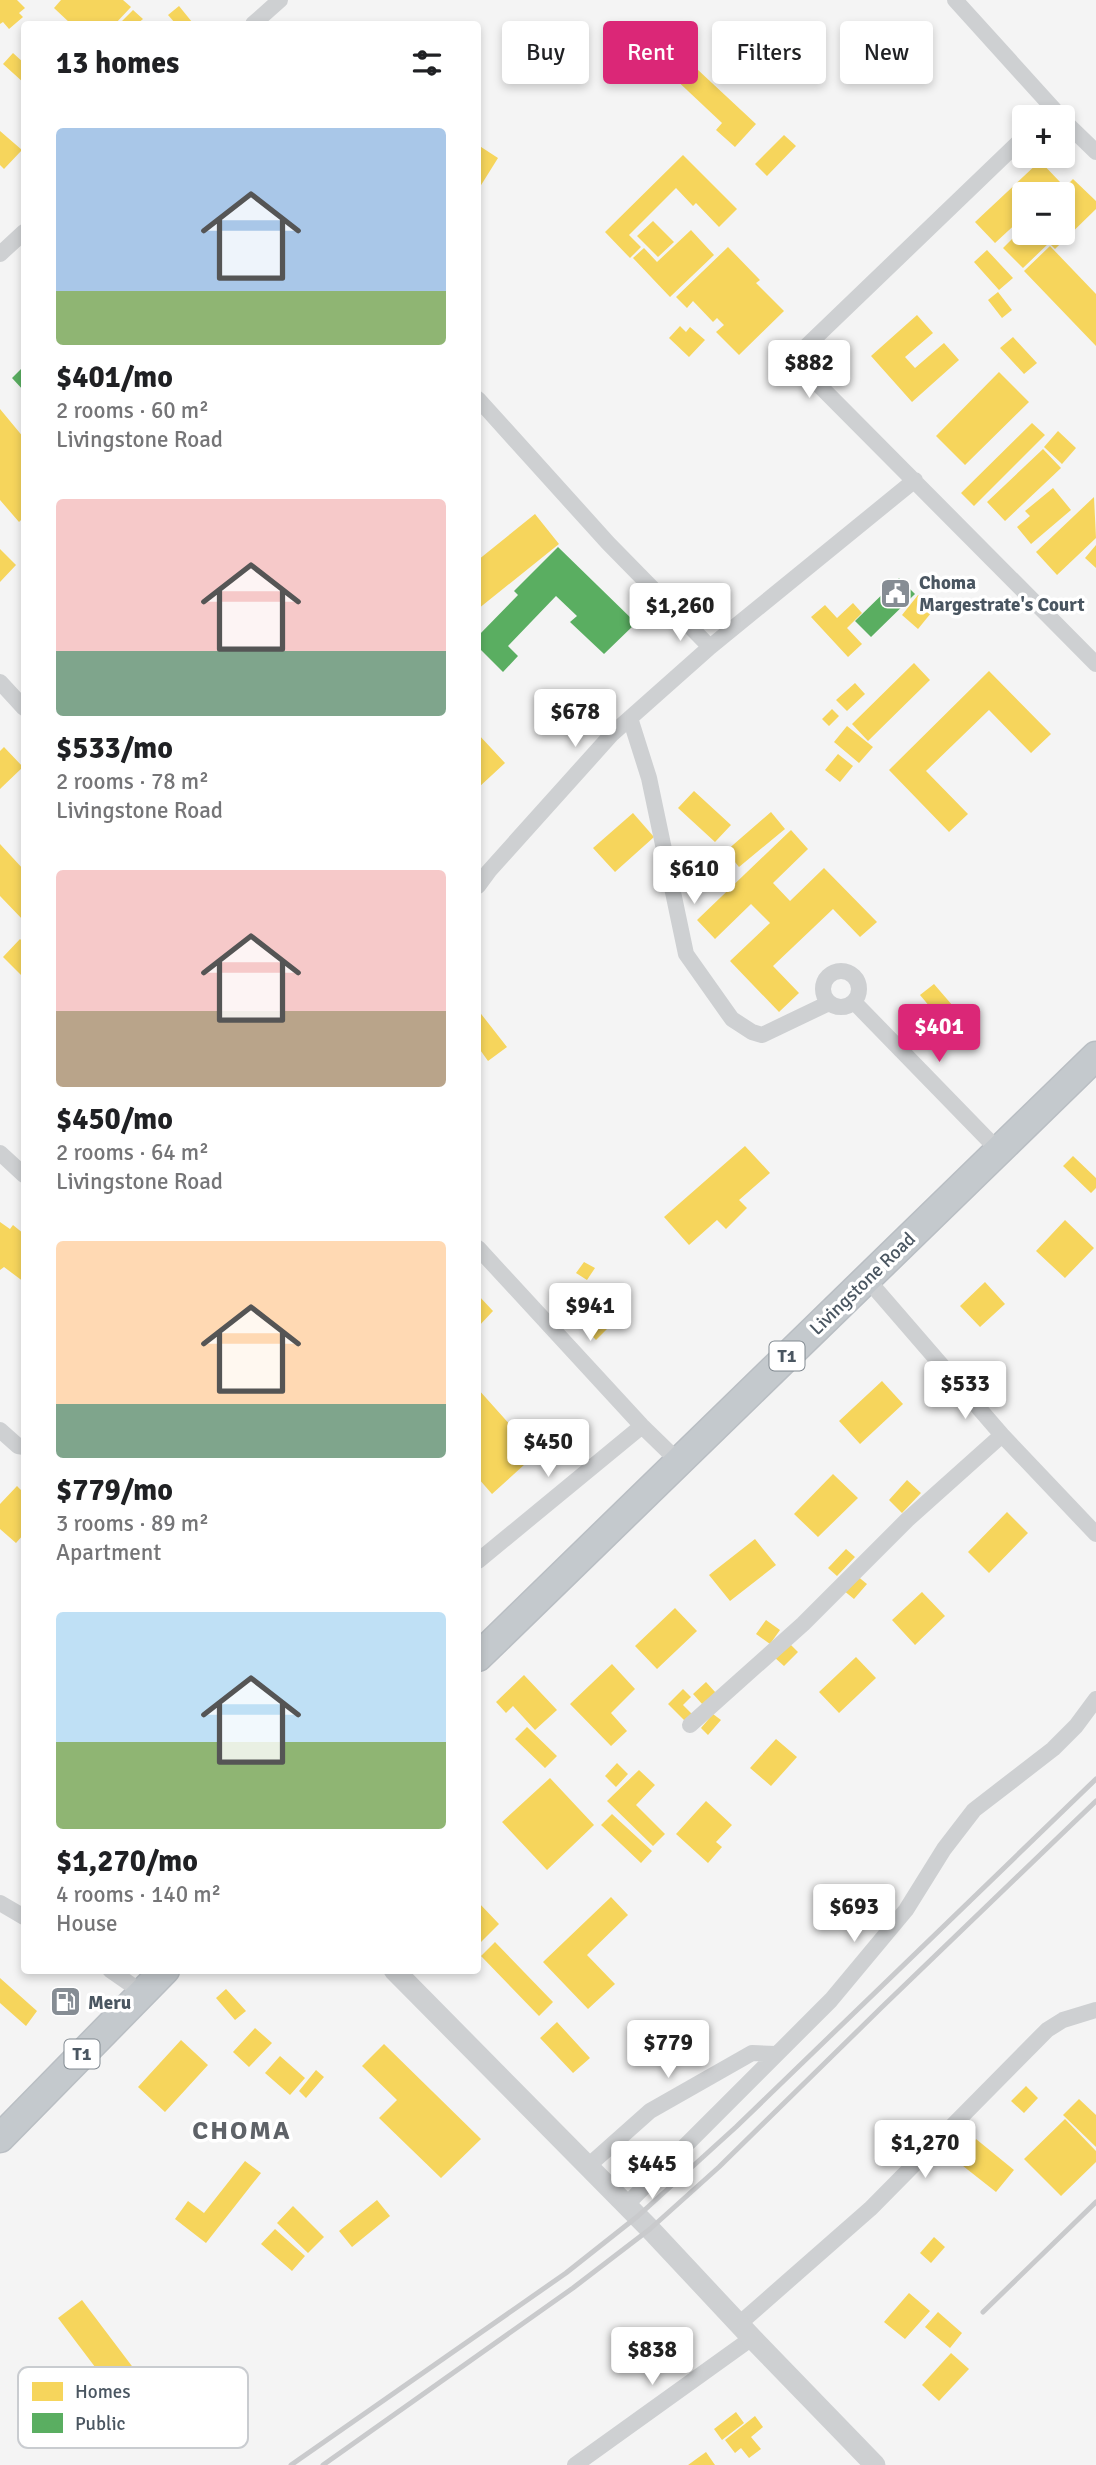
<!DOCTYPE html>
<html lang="en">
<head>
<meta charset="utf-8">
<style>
  body { margin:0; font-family:Signika,sans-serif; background:#f2f2f2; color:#202124; height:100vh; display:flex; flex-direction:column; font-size:26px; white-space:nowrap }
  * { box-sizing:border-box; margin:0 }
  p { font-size:23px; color:#757577 }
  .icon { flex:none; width:38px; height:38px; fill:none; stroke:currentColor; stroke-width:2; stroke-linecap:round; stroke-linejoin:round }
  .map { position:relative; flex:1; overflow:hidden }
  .details { position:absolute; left:21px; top:21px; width:460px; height:1953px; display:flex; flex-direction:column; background:#fff; border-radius:7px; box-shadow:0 4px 10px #0003 }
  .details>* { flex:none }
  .hud { position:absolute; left:502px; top:21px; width:488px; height:63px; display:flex; gap:14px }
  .tools { position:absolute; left:1012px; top:105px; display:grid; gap:14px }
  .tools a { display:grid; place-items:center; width:63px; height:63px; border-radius:7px; background:#fff; box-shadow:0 4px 10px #0003; font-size:35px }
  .price { position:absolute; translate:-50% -60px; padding:0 16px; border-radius:7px; background:#fff; color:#222; font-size:23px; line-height:46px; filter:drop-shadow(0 2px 4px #0008) }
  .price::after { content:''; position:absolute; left:50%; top:42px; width:21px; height:16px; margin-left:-10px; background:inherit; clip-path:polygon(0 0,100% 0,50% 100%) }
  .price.active { background:#db2777; color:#fff }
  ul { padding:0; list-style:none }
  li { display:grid; align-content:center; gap:14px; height:371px; padding:0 35px }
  li span { display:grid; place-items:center; height:217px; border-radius:7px; color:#555 }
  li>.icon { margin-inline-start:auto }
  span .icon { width:126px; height:126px; fill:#fffc; stroke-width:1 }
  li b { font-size:30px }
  h2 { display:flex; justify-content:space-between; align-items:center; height:84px; padding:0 35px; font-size:30px }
  .tag { padding:0 24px; border-radius:7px; background:#fff; box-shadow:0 4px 10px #0003; font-size:24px; line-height:63px }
  .tag.active { background:#db2777; color:#fff }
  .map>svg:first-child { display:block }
  .homes { fill:#f6d55c }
  .public { fill:#5aae61 }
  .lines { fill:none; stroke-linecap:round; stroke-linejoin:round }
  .trunk-casing { stroke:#b9bec3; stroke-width:31 }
  .minor { stroke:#ced0d2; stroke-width:16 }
  .tertiary { stroke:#ced0d2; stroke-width:21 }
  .trunk { stroke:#c4c9cd; stroke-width:28 }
  .rail { stroke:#c9cacc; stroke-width:5 }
  .labels { text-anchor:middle; stroke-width:7; stroke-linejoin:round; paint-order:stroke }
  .shield { fill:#fff; stroke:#808990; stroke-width:2 }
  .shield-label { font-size:18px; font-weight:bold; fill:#4a5661 }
  .poi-label { font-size:19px; font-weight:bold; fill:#4a5661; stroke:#fff; text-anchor:start }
  .street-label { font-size:19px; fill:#4a5661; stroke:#fff }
  .district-label { font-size:26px; font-weight:bold; letter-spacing:2px; fill:#5f6368; stroke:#fff }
  .key { fill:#fff; stroke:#c9ccd0; stroke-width:2 }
  .key-label { font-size:19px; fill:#4a5661 }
</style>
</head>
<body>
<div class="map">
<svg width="1096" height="2465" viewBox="0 0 1096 2465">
  <rect width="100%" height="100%" fill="#f4f4f4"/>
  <path class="homes" d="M0 0H17L25 8 19 13 23 17 9 29 3 22 0 24Z
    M61 0H123L131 7 115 24H71L54 8Z
    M179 6 192 22 190 24H173L175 23 168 15Z
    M133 10 143 19 137 24H119Z
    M668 42 756 124 735 147 716 130 722 123 671 75 665 82 647 65Z
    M13 53 24 63V83L3 64Z
    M0 131 22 150 4 169 0 165Z
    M784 135 796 146 767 176 755 164Z
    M478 145 498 158 478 190Z
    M683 155 737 209 719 227 696 203 693 206 676 188 629 235 641 247 630 258 605 232Z
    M1040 161 1060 182 1047 194H1024V203L1015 212 1021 219 995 243 975 222Z
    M1073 179 1096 201V209L1055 249 1049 243 1023 268 1003 248 1024 227V233H1062V194H1058Z
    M653 221 674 242 658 257 637 236Z
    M691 230 714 255 670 297 633 258 644 248 657 262Z
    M1050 246 1096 294V346L1024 271Z
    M728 247 760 280 756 283 784 311 739 355 716 332 724 325 717 318 713 322 693 301 687 308 676 297Z
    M987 250 1013 278 999 290 974 262Z
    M998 292 1012 310 1002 318 988 300Z
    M917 315 933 333 905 357 915 368 944 343 959 360 912 402 871 356Z
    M680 326 686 332 690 327 705 340 689 357 669 338Z
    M1013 337 1037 363 1024 374 1000 348Z
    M999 372 1029 402 965 465 936 436Z
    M0 409 24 438V517L19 522 0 500Z
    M1032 423 1045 435 974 506 961 493Z
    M1058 431 1076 448 1062 464 1044 447Z
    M1043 449 1061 468 1005 521 987 502Z
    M1053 488 1071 510 1031 544 1017 527 1030 516 1025 511Z
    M1094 497 1096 538 1057 575 1036 552Z
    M535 514 559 544 478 609V560Z
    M1096 545V568L1085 558Z
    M0 549 16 565 0 582Z
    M918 595 924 600 920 604 931 613 918 629 902 615Z
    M853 603 862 613 847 628 862 644 848 657 811 617 825 605 837 618Z
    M914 663 930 680 868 741 852 724Z
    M989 671 1051 734 1031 753 989 710 926 771 968 814 949 832 889 770Z
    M855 683 865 694 847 711 836 700Z
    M832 709 839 716 829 726 822 719Z
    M847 726 873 747 859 763 834 742Z
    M478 734 505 763 478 788Z
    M4 747 23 767 0 789V751Z
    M838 754 853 766 840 782 825 770Z
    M694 791 731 825 715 842 678 808Z
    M771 812 785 829 739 867 726 851Z
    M633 813 654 837 615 872 593 848Z
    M791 830 808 849 773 883 790 901 824 868 877 922 860 937 833 909 773 966 799 993 779 1012 730 961 770 923 751 904 715 939 697 920Z
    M0 844 24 870V921L0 896Z
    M712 852 722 862 702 882 691 872Z
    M20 939 24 943V978L3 957Z
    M934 984 965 1020 951 1032 920 995Z
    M478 1010 507 1047 488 1061 478 1047Z
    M745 1146 770 1173 739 1200 747 1208 726 1229 717 1220 689 1245 664 1217Z
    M1073 1156 1096 1178V1188L1091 1193 1063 1166Z
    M1065 1220 1094 1248 1065 1278 1036 1251Z
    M0 1222 10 1229 13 1225 24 1234V1282L4 1267 0 1270Z
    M584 1262 595 1268 587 1280 576 1273Z
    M985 1282 1005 1304 980 1327 960 1306Z
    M478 1295 493 1311 478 1327Z
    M600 1307 614 1322 596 1340 581 1324Z
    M882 1381 903 1404 860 1444 839 1421Z
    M478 1389 536 1454 492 1494 478 1478Z
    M559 1434 572 1449 553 1464 544 1452 557 1448 553 1439Z
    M833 1474 858 1498 818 1537 794 1514Z
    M907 1480 921 1493 902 1513 889 1500Z
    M17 1486 24 1493V1534L16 1543 0 1529V1504Z
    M1007 1512 1028 1533 989 1573 968 1552Z
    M755 1539 776 1565 730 1601 709 1575Z
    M846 1549 855 1557 837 1576 828 1568Z
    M856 1575 867 1584 854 1599 843 1590Z
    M922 1592 945 1616 915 1645 892 1620Z
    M675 1608 697 1631 657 1669 635 1646Z
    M766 1620 780 1630 770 1644 756 1634Z
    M788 1642 798 1652 784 1666 774 1657Z
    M856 1657 876 1678 839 1713 819 1692Z
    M612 1664 635 1689 611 1713 627 1731 611 1746 570 1704Z
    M524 1675 557 1710 535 1730 513 1706 506 1713 496 1702Z
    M706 1682 716 1693 703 1705 693 1694Z
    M683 1689 691 1697 683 1705 693 1715 686 1722 668 1704Z
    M713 1714 721 1720 708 1735 701 1728Z
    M527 1727 557 1756 545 1768 515 1739Z
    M776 1739 797 1757 771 1786 750 1768Z
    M617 1763 628 1774 616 1787 605 1776Z
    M639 1770 655 1785 636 1805 665 1834 653 1846 607 1801Z
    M550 1778 594 1825 547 1870 502 1822Z
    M706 1801 732 1825 716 1842 722 1847 708 1863 676 1834Z
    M612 1814 652 1851 641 1863 601 1825Z
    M611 1897 628 1915 587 1955 615 1984 588 2009 543 1962Z
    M478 1902 499 1924 478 1945Z
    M495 1942 553 2002 539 2016 481 1956Z
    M0 1978 37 2011 26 2026 0 2003Z
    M226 1989 246 2011 235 2020 216 1998Z
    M557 2022 590 2058 573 2073 540 2038Z
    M255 2028 272 2043 249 2067 233 2052Z
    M181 2040 208 2065 165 2112 138 2087Z
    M384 2044 481 2139 441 2178 379 2118 397 2100 362 2066Z
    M280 2056 305 2078 290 2095 265 2073Z
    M316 2070 324 2077 306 2098 299 2091Z
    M1026 2086 1038 2098 1024 2113 1011 2101Z
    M1079 2099 1096 2115V2147L1063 2115Z
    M1065 2119 1096 2151V2162L1061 2196 1024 2159Z
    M976 2139 1014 2170 996 2192 958 2162Z
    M245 2161 261 2173 206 2243 175 2219 188 2201 204 2213Z
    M377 2200 390 2216 352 2247 339 2231Z
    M293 2206 324 2237 308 2253 277 2223Z
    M275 2229 305 2256 292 2271 261 2244Z
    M934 2237 945 2247 931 2263 920 2253Z
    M909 2293 930 2311 905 2339 884 2322Z
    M82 2300 150 2390 126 2408 58 2318Z
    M938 2312 962 2333 950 2348 925 2327Z
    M951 2353 969 2369 939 2401 922 2385Z
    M736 2412 744 2423 722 2440 714 2429Z
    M755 2416 763 2427 751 2437 761 2449 749 2458 741 2448 735 2453 725 2440Z
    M706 2452 715 2465H688Z"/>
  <path class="public" d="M24 366V391L12 378Z
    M558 547 636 623 604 654 570 622 577 616 556 596 508 646 518 656 503 672 478 647V636L518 595 514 591Z
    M899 578 915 594 871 637 855 621Z"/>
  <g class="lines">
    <defs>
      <path id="trunk" d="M478 1657 1096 1056
        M0 2138 165 1970"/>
    </defs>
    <use href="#trunk" class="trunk-casing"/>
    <path class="minor" d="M955 0 1061 117
      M253 24 280 0
      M1062 119 1096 152
      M1024 137 793 359 1096 664
      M0 254 24 232
      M478 399 608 543 710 647 915 480
      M0 682 24 708
      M630 718 649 778 686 954 732 1019 752 1032 762 1035 829 1003
      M478 886 489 871 612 734 710 647
      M823 989a18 18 0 1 1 36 0a18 18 0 1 1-36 0Z
      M854 1002 999 1151
      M0 1153 24 1175
      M478 1248 642 1426 679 1462
      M867 1279 1002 1435 1096 1534
      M0 1430 18 1446 24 1447
      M478 1561 642 1426
      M690 1725 803 1624 907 1520 1002 1435
      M0 1903 24 1917
      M110 1970 143 1993
      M587 2167 650 2111 752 2053 776 2054
      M626 2205 831 2000 906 1910 944 1849 974 1810 1053 1749 1076 1726 1096 1699
      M739 2324 870 2209 1047 2030 1063 2020 1096 2010
      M575 2465 752 2338"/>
    <path class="tertiary" d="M394 1970 650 2229 752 2338 875 2465"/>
    <use href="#trunk" class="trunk"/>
    <path class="rail" d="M983 2312 1096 2202
      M291 2465 566 2273 638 2216 736 2127 1096 1779
      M323 2465 573 2288 650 2229 719 2167 882 2007 1096 1801"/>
  </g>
  <defs>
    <symbol id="civic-square" viewBox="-11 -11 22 22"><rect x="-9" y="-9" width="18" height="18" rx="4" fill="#868d94" stroke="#fff"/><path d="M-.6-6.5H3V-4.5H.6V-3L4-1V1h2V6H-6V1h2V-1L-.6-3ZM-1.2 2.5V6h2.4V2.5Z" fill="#fff"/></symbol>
    <symbol id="fuel-square" viewBox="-11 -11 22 22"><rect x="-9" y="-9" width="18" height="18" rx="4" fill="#868d94" stroke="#fff"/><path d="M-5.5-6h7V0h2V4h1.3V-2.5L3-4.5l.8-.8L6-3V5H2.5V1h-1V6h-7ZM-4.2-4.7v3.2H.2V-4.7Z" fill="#fff"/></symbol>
  </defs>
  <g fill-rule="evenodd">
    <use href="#civic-square" x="878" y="576" width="35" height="35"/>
    <use href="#fuel-square" x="48" y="1984" width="35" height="35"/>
  </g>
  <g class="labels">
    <g class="shield">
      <rect x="769.5" y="1341.5" width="35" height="29" rx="5"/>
      <rect x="64.5" y="2039.5" width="35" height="29" rx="5"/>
    </g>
    <g class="shield-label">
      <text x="787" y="1362">T1</text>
      <text x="82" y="2060">T1</text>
    </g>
    <g class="poi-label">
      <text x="919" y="589">Choma<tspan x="919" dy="22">Margestrate's Court</tspan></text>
      <text x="88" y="2009">Meru</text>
    </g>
    <g class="street-label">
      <text transform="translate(862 1283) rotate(-44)" y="7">Livingstone Road</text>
    </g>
    <g class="district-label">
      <text x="242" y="2139">CHOMA</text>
    </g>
  </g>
  <rect x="18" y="2367" width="230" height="81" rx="10" class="key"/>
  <rect x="32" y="2382" width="31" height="19" fill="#f6d55c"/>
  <rect x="32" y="2413" width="31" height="20" fill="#5aae61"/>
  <g class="key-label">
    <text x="75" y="2398">Homes</text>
    <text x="75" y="2430">Public</text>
  </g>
</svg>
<div class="tools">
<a>+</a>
<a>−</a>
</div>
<b class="price" style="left:809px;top:400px">$882</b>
<b class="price" style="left:680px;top:643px">$1,260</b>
<b class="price" style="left:575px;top:749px">$678</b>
<b class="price" style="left:694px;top:906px">$610</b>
<b class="price active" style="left:939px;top:1064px">$401</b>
<b class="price" style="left:590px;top:1343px">$941</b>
<b class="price" style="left:965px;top:1421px">$533</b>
<b class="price" style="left:548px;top:1479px">$450</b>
<b class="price" style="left:854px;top:1944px">$693</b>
<b class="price" style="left:668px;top:2080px">$779</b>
<b class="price" style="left:925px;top:2180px">$1,270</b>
<b class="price" style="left:652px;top:2201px">$445</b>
<b class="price" style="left:652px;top:2387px">$838</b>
<div class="hud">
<a class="tag">Buy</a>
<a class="tag active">Rent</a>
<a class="tag">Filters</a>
<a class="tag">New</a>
</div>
<section class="details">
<h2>13 homes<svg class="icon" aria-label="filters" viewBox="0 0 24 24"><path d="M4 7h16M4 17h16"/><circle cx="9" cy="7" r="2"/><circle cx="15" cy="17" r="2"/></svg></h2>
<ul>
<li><span style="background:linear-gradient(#a9c7e8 75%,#8fb573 0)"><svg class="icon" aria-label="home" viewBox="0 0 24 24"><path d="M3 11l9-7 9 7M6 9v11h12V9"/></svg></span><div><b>$401/mo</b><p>2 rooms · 60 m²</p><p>Livingstone Road</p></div></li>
<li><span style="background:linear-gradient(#f6c9c9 70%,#7fa58c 0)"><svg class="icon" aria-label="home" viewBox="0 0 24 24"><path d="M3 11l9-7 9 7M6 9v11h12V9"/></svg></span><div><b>$533/mo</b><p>2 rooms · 78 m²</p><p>Livingstone Road</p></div></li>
<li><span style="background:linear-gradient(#f6c9c9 65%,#b9a48a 0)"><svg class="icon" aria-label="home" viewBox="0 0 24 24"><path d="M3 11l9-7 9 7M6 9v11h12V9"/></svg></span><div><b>$450/mo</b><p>2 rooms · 64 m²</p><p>Livingstone Road</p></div></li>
<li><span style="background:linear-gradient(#ffd9b3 75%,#7fa58c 0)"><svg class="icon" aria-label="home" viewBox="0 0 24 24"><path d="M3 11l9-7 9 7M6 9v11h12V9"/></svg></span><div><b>$779/mo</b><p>3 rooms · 89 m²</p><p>Apartment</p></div></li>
<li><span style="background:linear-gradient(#bfe0f5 60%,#8fb573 0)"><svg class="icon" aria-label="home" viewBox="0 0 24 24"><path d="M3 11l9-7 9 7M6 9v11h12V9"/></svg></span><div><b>$1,270/mo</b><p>4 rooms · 140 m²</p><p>House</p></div></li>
</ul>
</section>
</div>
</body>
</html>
